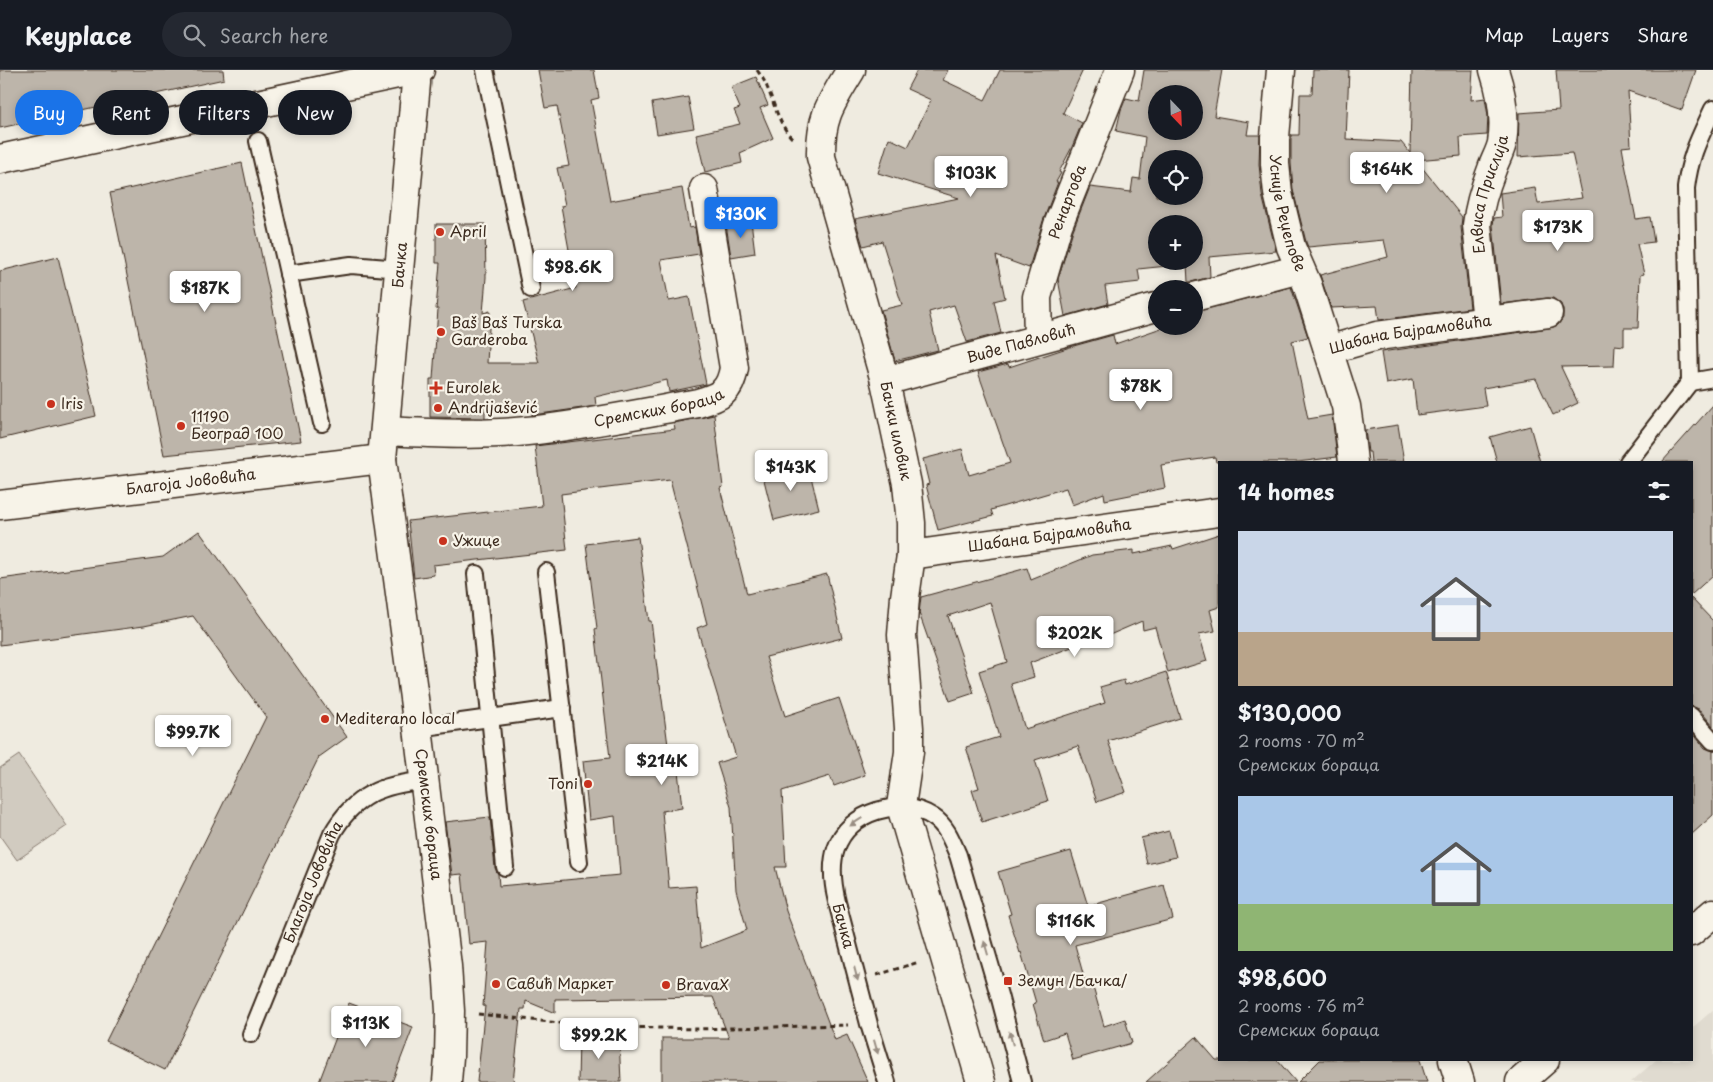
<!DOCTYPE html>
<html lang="en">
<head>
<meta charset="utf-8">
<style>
  body { margin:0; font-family:"Playpen Sans",sans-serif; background:#242831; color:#f1f3f6; height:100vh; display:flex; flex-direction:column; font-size:19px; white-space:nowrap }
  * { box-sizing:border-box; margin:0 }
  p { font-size:16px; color:#9ea1a6 }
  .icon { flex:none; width:28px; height:28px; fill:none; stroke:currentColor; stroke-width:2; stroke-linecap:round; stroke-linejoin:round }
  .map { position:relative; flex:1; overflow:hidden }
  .drawer { position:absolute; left:1218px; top:391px; width:475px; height:600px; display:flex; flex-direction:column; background:#171b24; border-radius:0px; box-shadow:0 2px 8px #0003 }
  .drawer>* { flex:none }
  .guide { position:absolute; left:15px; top:20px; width:475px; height:45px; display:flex; gap:10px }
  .needle { width:32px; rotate:157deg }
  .buttons { position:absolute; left:1148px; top:15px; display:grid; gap:10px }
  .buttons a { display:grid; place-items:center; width:55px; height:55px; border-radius:50%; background:#171b24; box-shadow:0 2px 8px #0003; font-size:25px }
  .price { position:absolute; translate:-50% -42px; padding:0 11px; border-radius:5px; background:#fff; color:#222; font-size:16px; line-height:32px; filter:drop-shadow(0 1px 2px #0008) }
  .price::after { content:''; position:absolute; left:50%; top:30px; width:15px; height:11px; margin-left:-8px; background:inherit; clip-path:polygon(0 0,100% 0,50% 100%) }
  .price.on { background:#1a73e8; color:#fff }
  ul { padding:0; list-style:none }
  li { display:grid; align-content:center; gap:10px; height:265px; padding:0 20px }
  li span { display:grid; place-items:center; height:155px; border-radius:0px; color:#555 }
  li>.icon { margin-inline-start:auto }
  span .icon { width:90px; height:90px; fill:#fffc; stroke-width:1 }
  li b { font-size:21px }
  h2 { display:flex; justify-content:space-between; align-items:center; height:60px; padding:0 20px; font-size:21px }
  .tag { padding:0 18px; border-radius:22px; background:#171b24; box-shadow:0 2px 8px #0003; font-size:18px; line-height:45px }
  .tag.on { background:#1a73e8; color:#fff }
  header { display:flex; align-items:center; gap:30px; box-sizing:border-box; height:70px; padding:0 25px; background:#171b24; border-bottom:1px solid #363941 }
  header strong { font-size:24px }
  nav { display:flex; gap:28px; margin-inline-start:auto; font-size:18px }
  .search { width:350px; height:45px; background:#242831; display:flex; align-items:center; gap:12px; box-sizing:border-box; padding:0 18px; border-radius:28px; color:#9ea1a6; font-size:19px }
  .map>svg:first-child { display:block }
  .built { fill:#e0dbd0 }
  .green { fill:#d1cbc0; stroke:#867a6f }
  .building { fill:#bdb5aa; stroke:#3b2a1e; fill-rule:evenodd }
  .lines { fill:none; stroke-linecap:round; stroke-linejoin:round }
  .lane-casing { stroke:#3b2a1e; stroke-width:20 }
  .street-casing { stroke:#3b2a1e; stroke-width:31 }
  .secondary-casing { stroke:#3b2a1e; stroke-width:31 }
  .path { stroke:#3b2a1e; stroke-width:3; stroke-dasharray:5 4; stroke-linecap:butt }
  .lane { stroke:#f7f3e8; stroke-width:16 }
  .street { stroke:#f7f3e8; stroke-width:28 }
  .secondary { stroke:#f7f3e8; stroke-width:28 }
  .oneway { fill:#998e83 }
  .poi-dot { fill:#c8321e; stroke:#f7f3e8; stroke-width:2 }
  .labels { text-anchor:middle; stroke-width:4.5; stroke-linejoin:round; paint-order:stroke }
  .street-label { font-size:15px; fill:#3b2a1e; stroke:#f7f3e8 }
  .poi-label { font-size:15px; fill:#3b2a1e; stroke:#f7f3e8; text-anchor:start }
</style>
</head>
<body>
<header>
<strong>Keyplace</strong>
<div class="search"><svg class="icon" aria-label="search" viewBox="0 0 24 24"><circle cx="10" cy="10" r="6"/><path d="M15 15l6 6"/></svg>Search here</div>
<nav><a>Map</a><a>Layers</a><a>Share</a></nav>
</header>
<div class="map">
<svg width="1713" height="1012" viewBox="0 0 1713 1012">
  <rect width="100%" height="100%" fill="#efebe0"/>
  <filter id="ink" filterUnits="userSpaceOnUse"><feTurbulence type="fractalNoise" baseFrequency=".02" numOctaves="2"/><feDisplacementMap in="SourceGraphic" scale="10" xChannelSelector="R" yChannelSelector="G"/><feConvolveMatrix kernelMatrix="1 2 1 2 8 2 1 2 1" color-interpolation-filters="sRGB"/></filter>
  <g filter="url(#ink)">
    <path class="built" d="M1713 940V1012H1631L1656 990H1691V959Z"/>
    <path class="green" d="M19 685 67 756 17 790 0 766V698Z"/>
    <path class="building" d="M0 0H223L224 9 0 58Z
      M538 0H594L599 28 591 30 610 131 682 118 689 158 695 157 699 184 661 190 669 231 689 227 706 314 669 322 667 310 595 327 596 336 547 343 532 345V341L485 340V348L430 347V309H433L438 239H436L440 193H436V154H485L486 207 483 243 490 241 487 293H539L523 232 576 218 561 136 565 135 557 98 569 96 557 36 545 38Z
      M917 0H948L943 10 985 30 1000 0H1083L1063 43 1082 53 1072 77 1059 102 1061 103 1056 112H1058L1043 151 1029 198 996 186 1005 228 994 231 1001 263 967 272 954 235 929 242 938 280 895 291 881 240 902 235 882 171 863 176 855 149 959 128 878 103 889 68 908 77 931 30 907 19Z
      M1144 0H1222L1214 46 1249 52 1247 65H1260L1259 94 1262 125 1276 181 1209 187 1210 207 1191 212H1188L1187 194 1138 199 1140 212 1105 216 1108 234 1065 246 1058 209 1073 160 1090 117 1131 122 1133 108 1140 109 1145 67 1116 61 1121 40 1126 28 1139 31ZM1156 24H1194V61H1156ZM1156 89H1194V126H1156ZM1156 154H1194V191H1156Z
      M1313 0H1349L1346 69 1401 72 1410 83 1412 0H1473L1471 30 1485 28 1488 46 1487 65 1460 67 1461 86 1416 90 1462 147 1461 157 1470 238 1379 250 1377 236 1331 238 1320 205 1388 187 1384 170 1308 177 1306 172 1293 120 1291 93V65H1299L1300 24H1312Z
      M1556 0H1696L1682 40 1628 21 1631 76 1622 77 1625 94 1636 149 1650 147 1654 172 1637 174 1644 204 1640 205 1638 258H1624V276L1615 275 1614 296 1561 297 1578 333 1553 345 1536 309 1483 318 1486 336 1417 345 1413 309 1386 314 1381 282 1550 258 1558 255 1563 248V240L1561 234 1553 228H1546L1501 234 1493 155 1494 148 1502 147 1500 123 1535 118 1538 134 1582 128 1572 83 1518 87 1519 43 1559 40Z
      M756 7 768 35 760 38 773 68 740 83 742 93 705 102 696 64 740 54 734 40 740 38 731 17Z
      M688 27 694 58 657 64 652 33Z
      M242 93 301 371 164 385 110 123Z
      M751 151 755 183 731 187 726 154Z
      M58 187 96 346 0 369V201Z
      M1291 217 1308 267 1292 271 1308 349 1332 345 1337 387 1298 392H1216L1215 387 1161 395 1165 418 1105 430 1104 423 1072 435 1066 418 991 440 993 446 938 460 926 415 929 414 923 389 962 379 969 405 1010 393 978 302 1008 294 1009 297 1070 277 1113 265 1115 274 1167 256H1194V242Z
      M1713 335V505L1691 525V392H1662Z
      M714 345 723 417 720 418 747 524 827 504 842 568 766 587 785 646 839 628 865 705 834 716 830 706 782 721 786 797H775L786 841 835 970 847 965 868 1012H662V968H729L713 927 555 929V943L526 931 525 939H521L513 1012H477L485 936H483L488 872 469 874 462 804 452 805 445 752 490 747 495 798 498 804 499 816 620 805 615 746 589 750 583 691 610 688 595 559 597 558 586 474 638 467 649 551H651L659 614H660L669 683 676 682 682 738 662 741 669 818 696 816 701 878 747 860 736 820 731 737 717 693 736 687 697 558 707 554 670 410 561 424 567 480 433 495 434 505 414 508 408 451 542 436 535 376 675 359 674 353Z
      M1398 355 1404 392H1371L1370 382H1368L1365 360Z
      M1530 356 1540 392H1497L1490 367Z
      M808 395 819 439 774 450 763 406Z
      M199 461 347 667 319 687 165 1000 106 971 266 647 193 546 144 556 0 575V509L163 487Z
      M1219 464V537L1210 540 1215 561 1199 564 1207 591 1168 603 1155 557 1143 560 1142 551 1091 573 1090 570 1030 593 1034 607 1011 614 1025 659 1105 633 1100 617 1124 610 1125 615 1166 602 1180 648 1108 671 1126 722 1097 732 1078 676 1035 690 1048 731 982 752 972 720 979 718 966 677 999 667 979 601 1007 592 990 532 948 546 974 623 950 631 919 543 921 527 1027 498 1031 510 1092 485 1134 480V484L1172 476 1173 479Z
      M1691 528 1713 551V656L1699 639 1691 636Z
      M1691 661 1705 678 1713 681V745L1691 765Z
      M1169 761 1176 787 1147 794 1141 768Z
      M1071 781 1088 836 1164 815 1173 849 1075 875 1087 918 1093 917 1104 956 1125 949 1132 973 1073 990 1065 963 1044 970 1033 934 1036 933 1021 882 1020 883 1008 845 1011 844 998 802Z
      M349 933 413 957 392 1012H319Z
      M1196 967 1216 990H1277L1296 1012H1146Z
      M579 968H619L621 1012H578Z
      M1320 990H1420L1427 1012H1298Z"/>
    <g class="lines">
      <defs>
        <g id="lane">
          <path d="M485 0 531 219"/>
          <path d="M258 71 322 353"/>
          <path d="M288 204 351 195 400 199"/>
          <path d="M1690 312 1713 308"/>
          <path d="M1628 392 1690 312 1686 118C1690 85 1699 69 1713 39"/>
          <path d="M546 502 579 792"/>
          <path d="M476 504 505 797"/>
          <path d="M1691 646 1713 671"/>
          <path d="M418 658 562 638"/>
          <path id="s1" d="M251 964 332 764C354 725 382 714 424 711"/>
          <path d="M887 1012 869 954 837 832C833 815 830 796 836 779 848 741 901 726 933 747 946 755 952 771 958 785L999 925 1022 1012"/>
        </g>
        <g id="street">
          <path id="s2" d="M420 0 416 1V13L382 389 418 658 447 896 450 941 449 987 447 1012"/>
          <path id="s3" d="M851 0C831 33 820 47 821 87L885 311 907 414 911 453V485L905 527 902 565 909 658V682L901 736 981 1012"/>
          <path id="s4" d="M1281 0 1275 67V94L1278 123 1291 177 1307 214 1346 336 1349 357 1353 392"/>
          <path d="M0 89 416 0"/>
          <path d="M1194 227 1300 199"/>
          <path id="s5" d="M1487 251 1477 155C1479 136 1485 117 1492 99 1495 90 1500 82 1502 73 1506 48 1502 24 1494 0"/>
          <path id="s6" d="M1038 268 1037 227 1058 155 1120 0"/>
          <path id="s7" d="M1328 280 1377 266 1548 243"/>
          <path id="s8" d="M885 311 1156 237"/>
          <path id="s9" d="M385 361C432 363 480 366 527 361 585 355 641 343 698 333 720 327 730 322 734 298L704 119"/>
          <path id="s10" d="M0 435 382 389"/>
          <path id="s11" d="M911 485 1219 442"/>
          <path d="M1453 990 1460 1012"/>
        </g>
        <path id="secondary" d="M1691 862 1713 843
          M1520 1012 1545 990"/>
      </defs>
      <use href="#lane" class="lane-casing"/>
      <use href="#street" class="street-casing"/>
      <use href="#secondary" class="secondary-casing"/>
      <path class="path" d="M757 0C761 6 765 11 767 17 775 35 779 56 794 70
        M877 905 919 892
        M478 944 587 956 694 959 848 955"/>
      <use href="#lane" class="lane"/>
      <use href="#street" class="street"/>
      <use href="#secondary" class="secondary"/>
    </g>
    <defs><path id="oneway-solid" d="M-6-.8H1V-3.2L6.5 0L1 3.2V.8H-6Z" transform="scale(1.25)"/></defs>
    <g class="oneway">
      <use href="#oneway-solid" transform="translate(856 752) rotate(147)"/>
      <use href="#oneway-solid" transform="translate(986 878) rotate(-106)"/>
      <use href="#oneway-solid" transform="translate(856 904) rotate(75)"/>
      <use href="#oneway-solid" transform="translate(1011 968) rotate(-105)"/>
      <use href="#oneway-solid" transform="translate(876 977) rotate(74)"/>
    </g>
  </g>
  <g class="poi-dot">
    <circle cx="440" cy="162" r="5"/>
    <circle cx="441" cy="262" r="5"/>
    <path d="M433.5 310.5h5v5h5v5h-5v5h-5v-5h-5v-5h5z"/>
    <circle cx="51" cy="334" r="5"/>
    <circle cx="438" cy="338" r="5"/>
    <circle cx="181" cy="356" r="5"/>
    <circle cx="443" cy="471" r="5"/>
    <circle cx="325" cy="649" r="5"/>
    <circle cx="588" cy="714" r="5"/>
    <rect x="1003" y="906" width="10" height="10" rx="2.5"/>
    <circle cx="496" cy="914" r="5"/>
    <circle cx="666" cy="915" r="5"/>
  </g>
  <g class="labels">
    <g class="street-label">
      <text dy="5" stroke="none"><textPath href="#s5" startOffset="129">Елвиса Прислија</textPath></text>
      <text dy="5" stroke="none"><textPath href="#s6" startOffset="141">Ренартова</textPath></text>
      <text dy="5" stroke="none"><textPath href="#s4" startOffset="145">Усније Реџепове</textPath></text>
      <text transform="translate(400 195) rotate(-85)" y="5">Бачка</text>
      <text dy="5" stroke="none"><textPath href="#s7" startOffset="84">Шабана Бајрамовића</textPath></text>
      <text dy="5" stroke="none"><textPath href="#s8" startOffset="141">Виде Павловић</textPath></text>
      <text dy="5" stroke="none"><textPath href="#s9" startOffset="276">Сремских бораца</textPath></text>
      <text dy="5" stroke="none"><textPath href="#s3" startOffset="378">Бачки иловик</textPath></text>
      <text dy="5" stroke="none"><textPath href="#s10" startOffset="192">Благоја Јововића</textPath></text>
      <text dy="5" stroke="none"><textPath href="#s11" startOffset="140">Шабана Бајрамовића</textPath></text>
      <text dy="5" stroke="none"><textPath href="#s2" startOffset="752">Сремских бораца</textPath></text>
      <text dy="5" stroke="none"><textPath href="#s1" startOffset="164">Благоја Јововића</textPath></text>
      <text transform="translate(843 856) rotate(75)" y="5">Бачка</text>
    </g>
    <g class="poi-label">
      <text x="450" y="167">April</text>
      <text x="451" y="258">Baš Baš Turska<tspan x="451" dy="17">Garderoba</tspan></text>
      <text x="446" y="323">Eurolek</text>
      <text x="61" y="339">Iris</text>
      <text x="448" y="343">Andrijašević</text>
      <text x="191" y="352">11190<tspan x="191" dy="17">Београд 100</tspan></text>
      <text x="453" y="476">Ужице</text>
      <text x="335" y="654">Mediterano local</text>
      <text x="578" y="719" text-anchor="end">Toni</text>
      <text x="1018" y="916">Земун /Бачка/</text>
      <text x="506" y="919">Савић Маркет</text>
      <text x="676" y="920">BravaX</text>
    </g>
  </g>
</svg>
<div class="buttons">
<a><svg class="needle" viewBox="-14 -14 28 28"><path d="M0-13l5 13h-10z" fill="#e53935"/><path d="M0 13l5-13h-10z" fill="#9ea1a6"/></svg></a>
<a><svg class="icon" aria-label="locate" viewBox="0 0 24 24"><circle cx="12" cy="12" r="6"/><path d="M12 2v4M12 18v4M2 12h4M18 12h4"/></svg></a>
<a>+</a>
<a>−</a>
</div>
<b class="price" style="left:1387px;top:124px">$164K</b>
<b class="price" style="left:971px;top:128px">$103K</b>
<b class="price on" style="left:741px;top:169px">$130K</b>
<b class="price" style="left:1558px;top:182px">$173K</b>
<b class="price" style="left:573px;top:222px">$98.6K</b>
<b class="price" style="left:205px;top:243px">$187K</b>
<b class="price" style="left:1141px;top:341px">$78K</b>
<b class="price" style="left:791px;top:422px">$143K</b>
<b class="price" style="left:1075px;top:588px">$202K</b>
<b class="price" style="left:193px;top:687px">$99.7K</b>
<b class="price" style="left:662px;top:716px">$214K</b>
<b class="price" style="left:1071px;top:876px">$116K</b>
<b class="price" style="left:366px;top:978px">$113K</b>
<b class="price" style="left:599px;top:990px">$99.2K</b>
<div class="guide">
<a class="tag on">Buy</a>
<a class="tag">Rent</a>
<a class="tag">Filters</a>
<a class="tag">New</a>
</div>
<section class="drawer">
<h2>14 homes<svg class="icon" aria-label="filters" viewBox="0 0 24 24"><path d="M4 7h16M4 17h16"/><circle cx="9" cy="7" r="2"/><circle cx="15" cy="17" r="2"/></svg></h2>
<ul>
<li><span style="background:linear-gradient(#c9d6e8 65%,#b9a48a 0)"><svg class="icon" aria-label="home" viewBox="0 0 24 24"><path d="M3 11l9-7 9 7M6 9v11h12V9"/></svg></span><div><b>$130,000</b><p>2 rooms · 70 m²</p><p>Сремских бораца</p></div></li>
<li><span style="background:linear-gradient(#a9c7e8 70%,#8fb573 0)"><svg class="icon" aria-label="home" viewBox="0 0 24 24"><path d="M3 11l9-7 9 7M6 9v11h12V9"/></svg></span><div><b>$98,600</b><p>2 rooms · 76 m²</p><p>Сремских бораца</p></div></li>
</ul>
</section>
</div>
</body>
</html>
